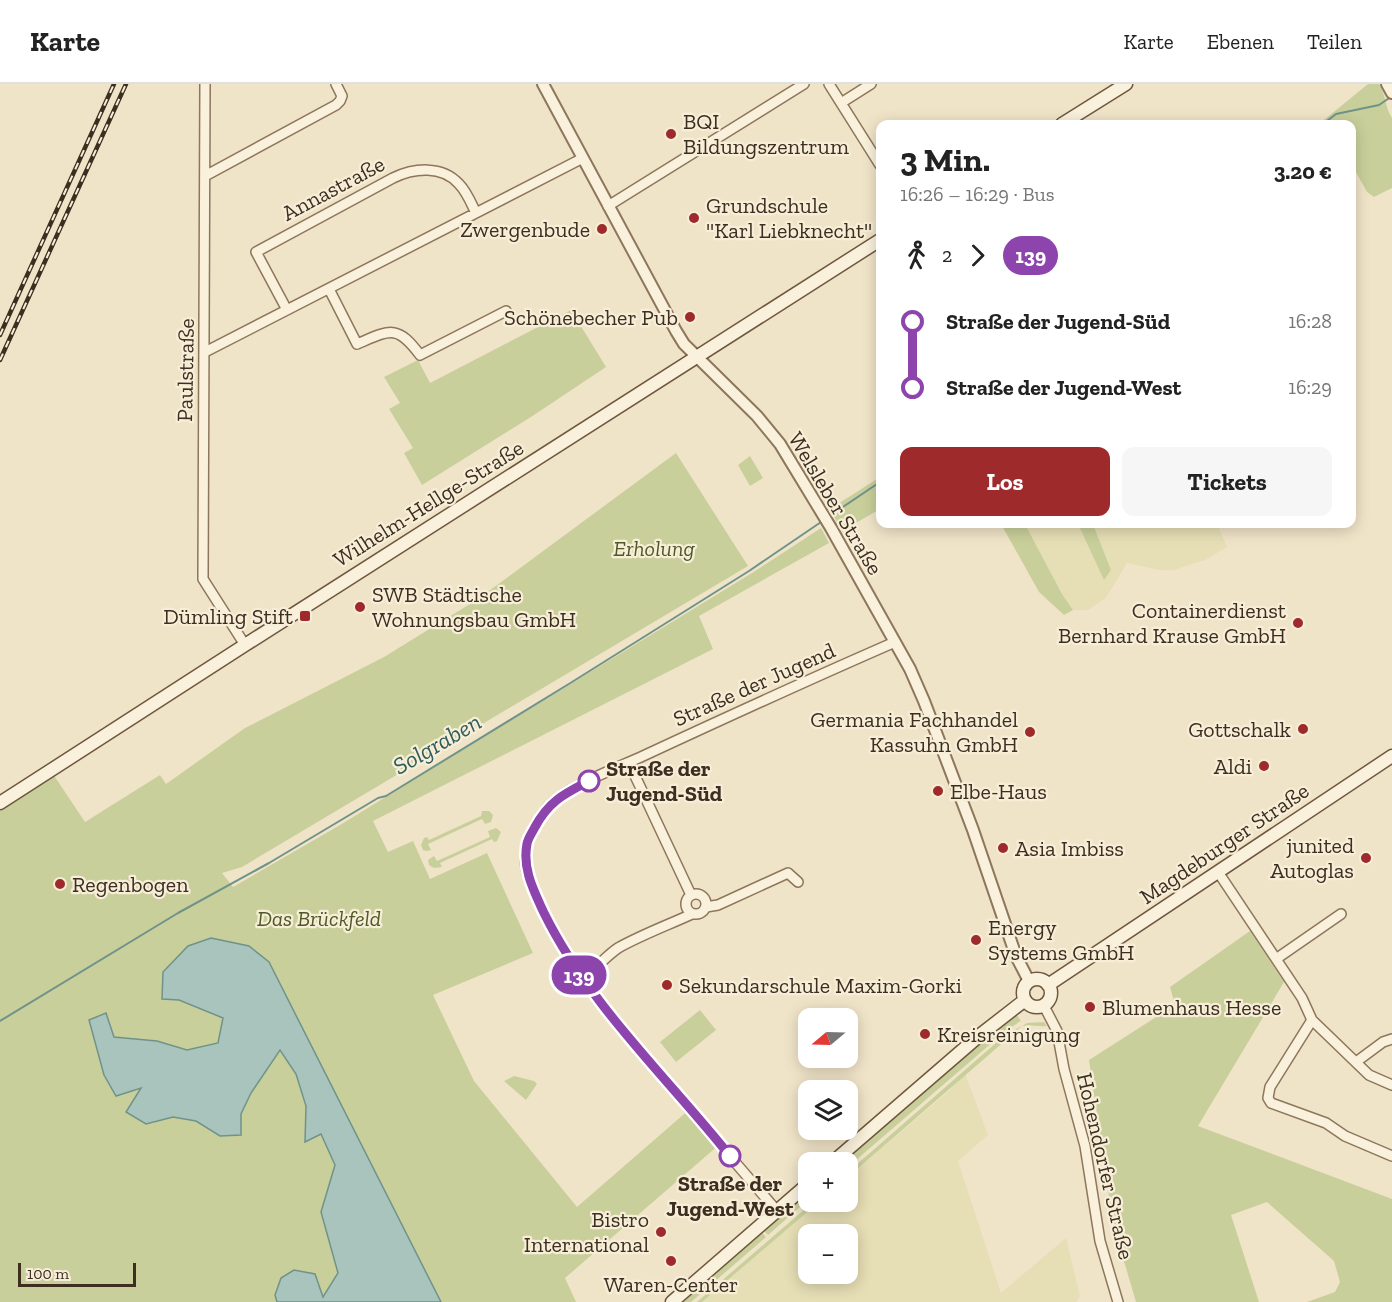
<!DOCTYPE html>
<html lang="de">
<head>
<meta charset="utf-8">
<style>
  :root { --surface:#fff; --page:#f6f6f6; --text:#222; --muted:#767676; --line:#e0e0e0; --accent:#9e2a2b }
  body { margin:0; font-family:"Zilla Slab",serif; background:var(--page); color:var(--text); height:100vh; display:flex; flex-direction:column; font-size:22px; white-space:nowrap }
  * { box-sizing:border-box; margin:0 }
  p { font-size:20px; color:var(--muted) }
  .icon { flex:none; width:33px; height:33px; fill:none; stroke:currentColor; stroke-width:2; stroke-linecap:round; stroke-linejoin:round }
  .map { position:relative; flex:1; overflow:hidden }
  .details { position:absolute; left:876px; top:36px; width:480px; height:408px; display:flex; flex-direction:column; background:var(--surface); border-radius:12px; box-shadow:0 3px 15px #0003 }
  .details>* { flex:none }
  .badge { padding:0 12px; border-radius:20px; font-size:21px; line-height:39px }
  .needle { width:39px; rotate:251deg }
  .buttons { position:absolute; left:798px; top:924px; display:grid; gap:12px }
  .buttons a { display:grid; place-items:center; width:60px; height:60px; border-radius:12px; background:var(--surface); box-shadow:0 3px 15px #0003; font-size:30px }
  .scale { position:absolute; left:18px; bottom:15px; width:118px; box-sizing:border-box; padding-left:6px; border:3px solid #3d2e20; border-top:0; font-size:16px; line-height:21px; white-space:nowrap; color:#3d2e20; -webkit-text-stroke:4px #f7eed8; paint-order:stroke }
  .map>.badge { position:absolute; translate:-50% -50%; box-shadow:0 0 0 3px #fff }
  .legs { display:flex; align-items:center; gap:9px; height:66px; padding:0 24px; font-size:20px }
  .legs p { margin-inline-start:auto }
  .overview { display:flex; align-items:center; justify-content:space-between; height:102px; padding:0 24px }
  h1 { font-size:33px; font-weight:700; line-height:45px }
  .primary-button { display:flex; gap:12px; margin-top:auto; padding:12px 24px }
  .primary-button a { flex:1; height:69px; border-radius:12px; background:var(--accent); color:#fff; font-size:24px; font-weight:700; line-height:69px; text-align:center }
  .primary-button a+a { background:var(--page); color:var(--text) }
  ul { padding:0 24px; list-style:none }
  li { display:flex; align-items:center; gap:21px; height:66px; font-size:22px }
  li i { display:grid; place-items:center; width:9px; height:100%; margin:0 8px; background:currentColor }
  li i::after { content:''; width:15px; height:15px; margin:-8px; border:4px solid; border-radius:50%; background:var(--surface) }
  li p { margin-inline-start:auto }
  li:first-child i { background:linear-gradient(#0000 50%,currentColor 0) }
  li:last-child i { background:linear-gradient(currentColor 50%,#0000 0) }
  header { display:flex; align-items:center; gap:36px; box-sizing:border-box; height:84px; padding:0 30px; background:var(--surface); border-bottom:2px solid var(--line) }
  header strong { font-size:28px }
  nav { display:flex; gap:33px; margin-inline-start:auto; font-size:21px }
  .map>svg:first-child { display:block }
</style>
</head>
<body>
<header>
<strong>Karte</strong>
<nav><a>Karte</a><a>Ebenen</a><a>Teilen</a></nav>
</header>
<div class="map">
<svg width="1392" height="1218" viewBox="0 0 1392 1218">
  <rect width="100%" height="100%" fill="#f0e4c8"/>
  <!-- farmland -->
  <path fill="#e6deb5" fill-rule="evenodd" d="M1025,440h53l26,55 7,-9 -18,-46h124l10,23 -22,13 -31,10h-15l-32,-7 -21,35 -18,12h-15l-11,-16z
    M965,990l23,61 -30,26 43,132 65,-55 14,58 -4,6h-374l117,-100h29v-25l101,-86zM808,1150h40v40h-40z"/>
  <!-- green -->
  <path fill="#c9cf9b" d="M1368,0h11c7,11 6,24 13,34v70l-18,9 -7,-5 -15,-27v-41h-33z
    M571,226l35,57 -75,50 -109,68 -18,-32 9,-5 -24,-39 11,-6 -16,-26 34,-17 12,23z
    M676,369l72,113 -506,301 -20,6 11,14 107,-62 412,-252 69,-45 8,15 -130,73 14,33 -340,172 15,31 25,-11 17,38 57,-26 46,100 -100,42 41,86 103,126 114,-99 29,36 -155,134 11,24h-135l-172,-340 -106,37 16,1 44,18 -5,25 -31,7 -30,-9 -43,-4 -9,-24 -16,8 53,66 4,37 27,-7 23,4 24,15 21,-1v-21l10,-21 29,-43 16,24 10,32 -1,35 16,-7 14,31 -14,47 17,61 -15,24 -48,-2 2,7h-277v-493l53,-35 32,48 75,-47 6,9 79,-56 139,-71 94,-58z
    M750,372l13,22 -13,8 -12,-21z
    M880,393v32l-38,22 -12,-22z
    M1001,440h24l37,70 11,16 -9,5 -25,-23z
    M1078,440h15l18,46 -7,10z
    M482,727h7l4,4 -2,7 -6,2 -3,-5 -54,25 3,6 -4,1 -4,-1 -2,-5 3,-7 3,-1 2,3 52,-24z
    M496,744l5,4 -4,9 -3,1 -2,-3 -52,24 2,4 -8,1 -5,-3 -1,-5 6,-4 3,5 53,-24 -2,-6z
    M1250,847l34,51 -86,144 194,73v103h-85l28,-10 5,-10 -6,-21 -67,-59 -36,13 28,87h-123l-23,-78 -24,-164 86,-55 -5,-18z
    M700,926l16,20 -40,32 -16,-20z
    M1016,930l5,7 -2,1 -17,12 -154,133v-5h-9l146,-125z
    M1044,938l3,4c-9,1 -16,-2 -25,0l-174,151v-5l156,-136 23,-13z
    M514,992l20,5 3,3 -11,16 -22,-19z
    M808,1106v10l-40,35 -5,-5z
    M813,1118h6l-117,100h-5z
    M761,1147l5,6 -75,65h-12z"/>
  <!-- water -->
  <path fill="#a9c4bc" stroke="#6f938a" stroke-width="1.5" d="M211,854l38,8 20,16 172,340h-164l-2,-7 6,-17 13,-8 21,4 8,23 15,-24 -17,-61 14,-47 -14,-31 -16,8 1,-36 -10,-32 -16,-24 -29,43 -10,21v21l-21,1 -24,-15 -23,-4 -27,7 -20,-12 15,-24 -25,8 -12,-21 -15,-55 17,-7 8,24 43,4 30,9 31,-7 5,-25 -44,-18 -17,-1 1,-27 25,-26z"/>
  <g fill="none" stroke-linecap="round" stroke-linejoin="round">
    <!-- stream -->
    <path stroke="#6f938a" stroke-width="2" d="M1323,40l13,-10 43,-9 13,-9
      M828,433l52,-35
      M0,937l178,-108 91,-50 109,-65 8,-2 186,-114 177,-111 75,-51"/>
    <defs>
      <path id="minor" d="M205,0l-2,495 42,66
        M829,0l51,81
        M841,19l30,-19
        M205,92l131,-71 4,-4 2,-5 -6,-12
        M608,122l196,-122
        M329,205l28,55c33,-14 40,-20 63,11l86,-44
        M287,226l-31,-58 137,-74c21,-10 49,-13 66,6 8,8 12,19 17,29
        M205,268l378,-194
        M629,679l62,132
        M1218,788l84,126 10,22 57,55 23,10
        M686 820a10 10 0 1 1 20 0a10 10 0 1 1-20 0Z
        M706,823l12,-2 70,-32 10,9
        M1276,875l65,-45
        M581,894c14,-8 24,-21 37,-30 23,-13 50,-23 74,-34
        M1044,922l13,25 7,38 21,77 15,95 18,61
        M1312,936l-42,67 -2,11 3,5 55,20 19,13 47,20
        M1356,978l27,-20 9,-3
        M777,1127c-37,-43 -75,-87 -112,-131 -45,-52 -89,-102 -119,-164 -9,-18 -19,-36 -21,-55 -1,-19 11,-40 23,-54 17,-20 69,-39 95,-51 84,-39 167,-77 252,-114"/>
      <path id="tertiary" d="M543,0l133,247 8,13 73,72 23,28 51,84 79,141 14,32 49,129 43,126 13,25
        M1387,0l5,9"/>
      <path id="secondary" d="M1062,40l64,-40
        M0,719l245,-158 635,-405
        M1023 909a14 14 0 1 1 28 0a14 14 0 1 1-28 0Z
        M1048,901l344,-229
        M833,1078l147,-127 45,-35
        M672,1218l136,-118"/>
    </defs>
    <!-- minor casing -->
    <use href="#minor" stroke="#8d765c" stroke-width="12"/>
    <!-- tertiary casing -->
    <use href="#tertiary" stroke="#8d765c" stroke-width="14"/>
    <!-- secondary casing -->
    <use href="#secondary" stroke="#6f573f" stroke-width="15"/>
    <!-- minor -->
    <use href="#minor" stroke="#faf1dc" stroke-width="9"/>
    <!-- tertiary -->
    <use href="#tertiary" stroke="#faf1dc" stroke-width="10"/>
    <!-- secondary -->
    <use href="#secondary" stroke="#faf1dc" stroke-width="12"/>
    <defs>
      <path id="rail" d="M0,251l114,-251
        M0,276l126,-276"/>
    </defs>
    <!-- rail casing -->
    <use href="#rail" stroke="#3d2e20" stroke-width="4.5"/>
    <!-- rail -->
    <use href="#rail" stroke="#f7eed8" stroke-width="2" stroke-dasharray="7" stroke-linecap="butt"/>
  </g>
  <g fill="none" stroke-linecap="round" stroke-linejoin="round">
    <defs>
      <path id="line-1" d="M589,697c-25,13 -40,20 -54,46 -3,6 -7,11 -8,17 -5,25 7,47 17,69 46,93 122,163 186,243"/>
    </defs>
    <!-- line-1 casing -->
    <use href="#line-1" stroke="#fff" stroke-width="14"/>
    <!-- line-1 -->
    <use href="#line-1" stroke="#8e44ad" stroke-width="9"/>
  </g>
  <!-- markers -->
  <g fill="#9e2a2b" stroke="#f7eed8" stroke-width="2">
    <circle cx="671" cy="50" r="6"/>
    <circle cx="694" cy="134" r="6"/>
    <circle cx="602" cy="145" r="6"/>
    <circle cx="690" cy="233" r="6"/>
    <circle cx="360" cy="523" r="6"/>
    <rect x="299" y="526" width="12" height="12" rx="3"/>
    <circle cx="1298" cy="539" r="6"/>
    <circle cx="1303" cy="645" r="6"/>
    <circle cx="1030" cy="648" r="6"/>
    <circle cx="1264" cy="682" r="6"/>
    <circle cx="938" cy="707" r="6"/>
    <circle cx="1003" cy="764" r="6"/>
    <circle cx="1366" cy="774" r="6"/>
    <circle cx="60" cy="800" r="6"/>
    <circle cx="976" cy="856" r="6"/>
    <circle cx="667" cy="901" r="6"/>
    <circle cx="1090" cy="923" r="6"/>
    <circle cx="925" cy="950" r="6"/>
    <circle cx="661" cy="1148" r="6"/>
    <circle cx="671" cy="1177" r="6"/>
  </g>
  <g fill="#fff" stroke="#8e44ad" stroke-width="3">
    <circle cx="589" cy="697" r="10"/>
    <circle cx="730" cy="1072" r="10"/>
  </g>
  <g text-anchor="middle" stroke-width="4.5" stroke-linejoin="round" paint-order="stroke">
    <!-- poi labels -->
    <g font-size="22" fill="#3d2e20" stroke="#f7eed8" text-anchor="start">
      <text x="683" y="45">BQI<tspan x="683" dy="25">Bildungszentrum</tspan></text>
      <text x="706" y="129">Grundschule<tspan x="706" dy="25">"Karl Liebknecht"</tspan></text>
      <text x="590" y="153" text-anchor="end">Zwergenbude</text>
      <text x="678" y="241" text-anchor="end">Schönebecher Pub</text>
      <text x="372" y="518">SWB Städtische<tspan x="372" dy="25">Wohnungsbau GmbH</tspan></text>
      <text x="1286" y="534" text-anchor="end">Containerdienst<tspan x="1286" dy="25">Bernhard Krause GmbH</tspan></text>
      <text x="293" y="540" text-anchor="end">Dümling Stift</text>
      <text x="1018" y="643" text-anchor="end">Germania Fachhandel<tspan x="1018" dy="25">Kassuhn GmbH</tspan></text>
      <text x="1291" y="653" text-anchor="end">Gottschalk</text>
      <text x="1252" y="690" text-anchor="end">Aldi</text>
      <text x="950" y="715">Elbe-Haus</text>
      <text x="1354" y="769" text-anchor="end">junited<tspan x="1354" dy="25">Autoglas</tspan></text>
      <text x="1015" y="772">Asia Imbiss</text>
      <text x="72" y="808">Regenbogen</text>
      <text x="988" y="851">Energy<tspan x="988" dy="25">Systems GmbH</tspan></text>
      <text x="679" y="909">Sekundarschule Maxim-Gorki</text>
      <text x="1102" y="931">Blumenhaus Hesse</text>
      <text x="937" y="958">Kreisreinigung</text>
      <text x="649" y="1143" text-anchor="end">Bistro<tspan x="649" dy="25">International</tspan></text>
      <text x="671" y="1208" text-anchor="middle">Waren-Center</text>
    </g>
    <!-- street labels -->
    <g font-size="22" fill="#3d2e20" stroke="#f7eed8">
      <text transform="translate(333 104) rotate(-28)" y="8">Annastraße</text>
      <text transform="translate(185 286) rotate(-89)" y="8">Paulstraße</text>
      <text transform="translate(428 419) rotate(-32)" y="8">Wilhelm-Hellge-Straße</text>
      <text transform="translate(836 419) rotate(59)" y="8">Welsleber Straße</text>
      <text transform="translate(754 600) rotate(-24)" y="8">Straße der Jugend</text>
      <text transform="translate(1224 759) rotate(-34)" y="8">Magdeburger Straße</text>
      <text transform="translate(1106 1082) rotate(77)" y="8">Hohendorfer Straße</text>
    </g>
    <!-- park labels -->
    <g font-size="22" font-style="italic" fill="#4d5a26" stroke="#f7eed8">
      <text x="654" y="472">Erholung</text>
      <text x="319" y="842">Das Brückfeld</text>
    </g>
    <!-- stop labels -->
    <g font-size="22" font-weight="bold" fill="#3d2e20" stroke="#f7eed8" text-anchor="start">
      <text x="606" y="692">Straße der<tspan x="606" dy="25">Jugend-Süd</tspan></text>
      <text x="730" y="1107" text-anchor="middle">Straße der<tspan x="730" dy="25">Jugend-West</tspan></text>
    </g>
    <!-- water labels -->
    <g font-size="24" font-style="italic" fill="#2f5d5a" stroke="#f7eed8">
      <text transform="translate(437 660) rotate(-30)" y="8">Solgraben</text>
    </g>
  </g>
</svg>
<div class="buttons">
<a><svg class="needle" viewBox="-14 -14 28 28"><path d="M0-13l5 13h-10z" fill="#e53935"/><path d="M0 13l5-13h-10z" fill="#767676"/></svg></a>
<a><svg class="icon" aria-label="layers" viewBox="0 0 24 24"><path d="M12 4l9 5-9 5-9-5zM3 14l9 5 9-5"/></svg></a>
<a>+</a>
<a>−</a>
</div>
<div class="scale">100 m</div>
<b class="badge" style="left:579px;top:891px;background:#8e44ad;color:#fff">139</b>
<section class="details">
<div class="overview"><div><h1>3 Min.</h1><p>16:26 – 16:29 · Bus</p></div><b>3.20 €</b></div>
<div class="legs"><svg class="icon" aria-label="walk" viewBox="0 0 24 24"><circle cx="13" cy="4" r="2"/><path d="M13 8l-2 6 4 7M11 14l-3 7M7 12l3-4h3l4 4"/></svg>2<svg class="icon" aria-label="forward" viewBox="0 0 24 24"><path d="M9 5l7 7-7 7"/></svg><b class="badge" style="background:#8e44ad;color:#fff">139</b></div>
<ul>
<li><i style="color:#8e44ad"></i><b>Straße der Jugend-Süd</b><p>16:28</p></li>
<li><i style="color:#8e44ad"></i><b>Straße der Jugend-West</b><p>16:29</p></li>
</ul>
<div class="primary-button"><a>Los</a><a>Tickets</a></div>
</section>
</div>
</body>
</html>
